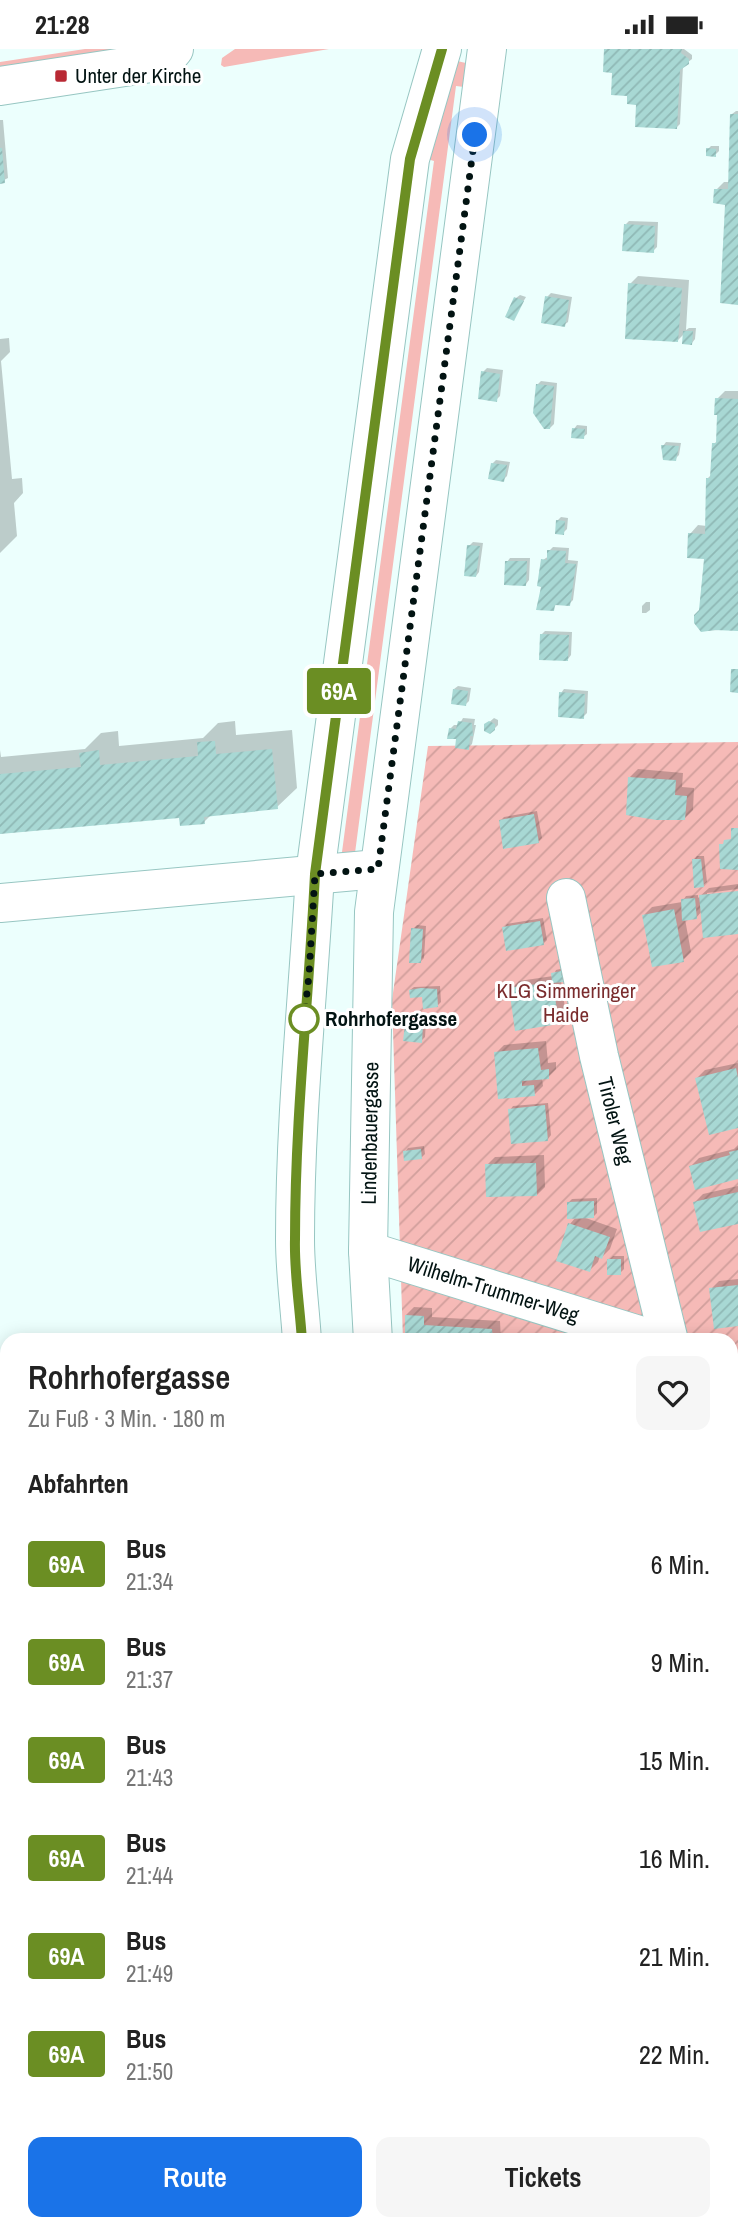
<!DOCTYPE html>
<html lang="de">
<head>
<meta charset="utf-8">
<style>
  :root { --surface:#fff; --page:#f6f6f6; --text:#222; --muted:#767676; --accent:#1a73e8 }
  body { margin:0; font-family:"Archivo Narrow",sans-serif; background:var(--page); color:var(--text); height:100vh; display:flex; flex-direction:column; font-size:26px; white-space:nowrap }
  * { box-sizing:border-box; margin:0 }
  p { font-size:23px; color:var(--muted) }
  .icon { flex:none; width:38px; height:38px; fill:none; stroke:currentColor; stroke-width:2; stroke-linecap:round; stroke-linejoin:round }
  .map { position:relative; flex:1; overflow:hidden }
  .side { position:absolute; left:0px; top:1284px; width:738px; height:898px; display:flex; flex-direction:column; background:var(--surface); border-radius:21px 21px 0 0; box-shadow:0 4px 18px #0003 }
  .side>* { flex:none }
  .badge { padding:0 14px; border-radius:5px; font-size:24px; line-height:46px }
  .you { position:absolute; width:35px; height:35px; margin:-18px; border:5px solid #fff; border-radius:50%; background:#1a73e8; box-shadow:0 0 0 10px #1a73e833 }
  .map>.badge { position:absolute; translate:-50% -50%; box-shadow:0 0 0 4px #fff }
  h2 { padding:0 28px; font-size:26px; line-height:63px }
  .round { display:grid; place-items:center; flex:none; width:74px; height:74px; border-radius:14px; background:var(--page) }
  .summary { display:flex; align-items:center; justify-content:space-between; height:119px; padding:0 28px }
  h1 { font-size:33px; font-weight:600; line-height:52px }
  .primary-button { display:flex; gap:14px; margin-top:auto; padding:14px 28px }
  .primary-button a { flex:1; height:80px; border-radius:14px; background:var(--accent); color:#fff; font-size:28px; font-weight:600; line-height:80px; text-align:center }
  .primary-button a+a { background:var(--page); color:var(--text) }
  ul { padding:0; list-style:none }
  li { display:flex; align-items:center; gap:21px; height:98px; padding:0 28px }
  li div { flex:1 }
  li b { display:block; font-size:26px }
  li em { font-style:normal }
  li .badge { min-width:77px; font-weight:700; text-align:center }
  .status { display:flex; justify-content:space-between; align-items:center; height:49px; padding:0 35px; background:var(--surface); direction:ltr }
  .status svg { height:19px; fill:currentColor }
  .map>svg:first-child { display:block }
</style>
</head>
<body>
<div class="status"><b>21:28</b><svg viewBox="0 0 49 12"><path d="M0 12V9h3v3zM5 12V6h3v6zM10 12V3h3v9zM15 12V0h3v12zM26 1h20v11H26zM47 4h2v5h-2z"/></svg></div>
<div class="map">
<svg width="738" height="2181" viewBox="0 0 738 2181">
  <defs>
    <pattern id="garden-furrows" width="10" height="10" patternUnits="userSpaceOnUse" patternTransform="scale(1.75)"><rect width="10" height="10" fill="#f6bab7"/><path d="M-1 1l2-2M0 10L10 0M9 11l2-2" fill="none" stroke="#d19f9c"/></pattern>
    <pattern id="building-hatch" width="6" height="6" patternUnits="userSpaceOnUse" patternTransform="scale(1.75)"><rect width="6" height="6" fill="#a8d8d4"/><path d="M-1 1l2-2M0 6l6-6M5 7l2-2" fill="none" stroke="#8fb8b5"/></pattern>
  </defs>
  <rect width="100%" height="100%" fill="#ecfffd"/>
  <!-- green -->
  <path fill="#f6bab7" d="M85,0h66l-151,24v-11z
    M235,0h94l-105,18 -3,-2 1,-7z
    M453,11l17,4 -6,23 -8,-1 -101,767 -11,3 -2,-4 92,-691 -7,-2z"/>
  <!-- garden -->
  <path fill="url(#garden-furrows)" d="M738,693v1488h-245l-1,-6h240v-883h-329l-11,-341 36,-254z"/>
  <!-- shadow -->
  <path fill="#0003" d="M606,0h78l8,6v4l-9,7 -3,58 -4,4 -38,-25 -9,-9 -15,-23z
    M736,62h2v192l-11,-100 -11,-13 8,-8h6l2,-68z
    M0,71h3l5,58 -8,4z
    M711,97h8v5l-4,4 -7,-6z
    M629,172l29,1 -1,25 -4,4 -27,-27z
    M638,227l51,4 -3,50 3,-2h7l-1,11 -3,4 -7,-10 -7,7 -48,-56z
    M551,244l21,4 -4,25 -4,3 -17,-28z
    M520,246l6,2 -13,22 3,-21z
    M9,289l1,14 -9,9 11,118 10,-1 1,15 -9,10 3,33 -17,17v-214z
    M487,319l16,2 -3,26 -4,4 -13,-28z
    M541,332l16,2 -3,41 -4,4 -13,-43z
    M725,342h13v238l-37,2v-20l5,-54 -16,-23 8,-9 9,1 1,-48 4,-4 2,-30 4,-4 -1,-41z
    M577,376l10,1v8l-4,3 -9,-8z
    M666,393l15,1 -2,12 -4,4 -12,-13z
    M496,411l14,2 -3,14 -4,4 -11,-16z
    M561,468l7,1 -1,11 -4,4 -6,-12z
    M473,493l10,1 -4,29 -3,4 -7,-30z
    M553,498l16,1 -1,12 10,1 -5,39 -4,4 -12,-1 -4,6 -10,-24v-25l6,-4v-5z
    M510,509h20l-1,22 -3,4 -19,-22z
    M646,553h4v8l-4,3h-4v-7z
    M545,582l27,1 -1,23 -3,4 -27,-24z
    M458,637l13,2 -2,13 -4,4 -11,-16z
    M564,640l24,2 -1,22 -4,4 -22,-24z
    M463,669l12,1 -1,6h2l-4,19 -4,4 -18,-19 4,-4h5z
    M494,669l4,2v5l-4,4 -8,-4z
    M235,672l1,14 56,-5 5,58 -20,19 -65,7 -8,8 -24,-6 -180,16v-82l1,7 84,-8 16,-16 17,-2 1,15 84,-8 15,-15z
    M638,720l45,4 -1,14 12,1 -1,22 -8,8 -55,-41z
    M537,762l5,27 -4,4 -37,-22 3,-3z
    M697,807h7l3,26 -4,3 -9,-25z
    M738,835v5l-31,4v3l31,-4v41l-36,-22 -6,7 -11,1 6,33 -8,8 -39,-45 8,-8 30,-5 4,-6 12,-1v3l11,-10z
    M543,869l4,22 -4,4 -39,-16 3,-4z
    M417,876l9,1 -2,32 -3,3 -8,-32z
    M564,919l2,9 -5,4 5,34 -8,8 -47,-34 8,-8 34,-5 3,-6z
    M440,937l1,16 -3,3 -15,-10 -13,-5 4,-3z
    M410,972l16,1 -1,15 -4,4 -15,-16z
    M546,992l2,22 8,-1v7l-8,8 -6,1 1,8 -8,8 -35,4 -4,-45 8,-8z
    M738,1014v63l-41,-48 8,-8z
    M548,1054l3,32 -3,4 -38,-29 3,-4z
    M738,1096v32l-47,-11 8,-8 35,-9z
    M424,1097l1,8 -4,4 -16,-6 3,-4z
    M544,1106l1,32 -8,8 -50,-30 8,-8z
    M738,1137v36l-43,-20 8,-8z
    M597,1149v15l-4,4h-10l34,12 -7,20 -8,8 -2,-1 -2,6 -8,8 -20,-46 6,-7 -8,-14 4,-4z
    M613,1207h11v13l-4,4 -11,-13z
    M738,1230v45l-27,-35 8,-8z
    M414,1258l18,1v9l68,4 1,20h-94l-1,-26z
    M0,1507v3l7,-1v73l-7,1z
    M734,1645l4,18v18l-4,4h4v73l-6,1v-113z
    M7,1734v367h-7v-366z
    M732,1832l3,20 -3,4z"/>
  <!-- building -->
  <path fill="url(#building-hatch)" d="M604,0h78l-1,4 8,6v5l-9,6 -3,59 -42,-2 1,-22 -9,-1v-8l-16,-1 1,-22 -9,-1z
    M730,65h8v191l-18,-2 5,-98 -12,-2 1,-14h14z
    M0,99h2l3,35 -5,1z
    M706,99l10,1v8l-10,-1z
    M624,175l31,2 -1,27 -32,-2z
    M628,234l54,5 -4,54 -53,-3z
    M545,247l24,4 -4,27 -24,-4z
    M514,248l10,4 -10,20 -9,-4z
    M683,282h10l-1,14 -10,-1z
    M481,322l19,3 -3,28 -19,-3z
    M536,335l18,2 -4,43h-6l-11,-16z
    M715,349l23,1v232l-23,-1 -14,2 -7,-9v-8l5,-5 5,-51 -17,-1 1,-25 17,1 1,-56h4l2,-35h4l1,-28h-3z
    M572,379l13,1 -1,10 -13,-1z
    M661,396l18,1 -3,15 -13,-1z
    M491,414l16,2 -3,17 -16,-3z
    M556,471l9,1 -1,14 -9,-1z
    M467,496l13,1 -4,31 -12,-1z
    M547,501l19,1 -1,12 11,1 -6,42 -15,-1 -1,6 -18,-1 5,-23 -4,-1 4,-27 6,1z
    M505,512h22l-1,25 -22,-1z
    M540,585l29,1 -1,26 -29,-1z
    M731,620h7v24l-8,-1z
    M453,640l15,2 -2,15 -15,-2z
    M559,643l26,2 -1,25 -26,-2z
    M458,672l14,2 1,13h-3l-1,14 -14,-2 1,-9h-9l2,-11 7,1z
    M489,672l6,3v6l-5,4 -6,-3v-7z
    M215,692l1,13 56,-5 6,60 -74,8 1,7 -25,2 -1,-8 -179,16v-60l81,-7 -2,-14 20,-3 1,15 98,-9 -1,-14z
    M628,728l48,3 -1,15 12,1 -2,24h-29l-30,-5z
    M534,765l5,29 -36,6 -4,-29z
    M731,779h7v42l-18,-1 -1,-25h4l1,-4 7,-1z
    M692,810h9l3,28 -10,1z
    M738,842v43l-35,4 -4,-43z
    M695,849l2,21 -15,2 -1,-22z
    M674,860l10,53 -32,5 -10,-52z
    M540,872l4,24 -38,6 -4,-24z
    M411,879l12,1 -2,34h-12z
    M561,922l2,11 -10,1 6,41 -44,7 -6,-43 43,-6 -1,-9z
    M421,939l16,1 1,18 -15,2 -1,-12 -12,1 -1,-8z
    M405,975l18,1 -1,18 -19,-2z
    M538,999l3,22 8,-1v10l-27,2v5l12,-1 1,11 -37,3 -4,-47z
    M736,1019l2,10v50l-29,7 -14,-57z
    M545,1056l3,36 -37,3 -3,-35z
    M421,1100l1,10 -18,2 -1,-10z
    M738,1101v29l-43,11 -6,-24 41,-11 -1,-3z
    M536,1114l1,33 -51,1 -1,-33z
    M738,1143v32l-38,8 -7,-30z
    M594,1152v17l-27,1v-17z
    M568,1174l42,14 -8,22 -7,-3 -5,16 -34,-11z
    M607,1210h14v16h-14z
    M738,1236v41l-24,3 -5,-41z
    M405,1266l19,1v9l68,4 1,12h-88z
    M7,1527v57l-7,1v-57z
    M738,1690v39l-6,1v-39z
    M738,1735v24l-6,2v-25z
    M7,1751v351l-7,1v-351z
    M637,2175h51v1l-22,5h-27z"/>
  <g fill="none" stroke-linecap="round" stroke-linejoin="round">
    <defs>
      <g id="minor">
        <path d="M0,37l164,-25 10,-12"/>
        <path id="s1" d="M566,849l33,158 70,285"/>
        <path d="M0,854l378,-34"/>
        <path id="s2" d="M368,1202l290,90"/>
        <path d="M302,1292c-2,-34 -7,-68 -7,-102 0,-122 13,-243 20,-365l95,-715 32,-110"/>
        <path id="s3" d="M373,1292l-5,-90 6,-339 113,-863"/>
        <path d="M732,1326l6,3"/>
        <path d="M732,1544l6,27"/>
        <path d="M0,1661l7,-1"/>
        <path d="M419,2175l1,6"/>
        <path d="M476,2175l1,6"/>
      </g>
    </defs>
    <!-- minor casing -->
    <use href="#minor" stroke="#97c6c2" stroke-width="40"/>
    <!-- minor -->
    <use href="#minor" stroke="#fff" stroke-width="38"/>
  </g>
  <g fill="none" stroke-linecap="round" stroke-linejoin="round">
    <defs>
      <path id="line" d="M302,1292c-2,-34 -8,-68 -7,-102 0,-122 14,-243 20,-365l95,-715 32,-110"/>
    </defs>
    <!-- line casing -->
    <use href="#line" stroke="#fff" stroke-width="16"/>
    <!-- line -->
    <use href="#line" stroke="#6b8e23" stroke-width="10"/>
    <!-- walk -->
    <path stroke="#021312" stroke-width="7" stroke-dasharray="0 12.6" d="M304,970l5,-44 6,-101 63,-5 97,-734"/>
  </g>
  <!-- markers -->
  <rect fill="#b92934" stroke="#fff" stroke-width="2.5" x="54" y="20" width="14" height="14" rx="3.5"/>
  <circle fill="#fff" stroke="#6b8e23" stroke-width="3.5" cx="304" cy="970" r="14"/>
  <g text-anchor="middle" stroke-width="6" stroke-linejoin="round" paint-order="stroke">
    <!-- poi labels -->
    <g font-size="21" fill="#021312" stroke="#fff" text-anchor="start">
      <text x="75" y="34">Unter der Kirche</text>
    </g>
    <!-- park labels -->
    <g font-size="21" fill="#7a2c2d" stroke="#fff">
      <text x="566" y="949">KLG Simmeringer<tspan x="566" dy="24">Haide</tspan></text>
    </g>
    <!-- stop labels -->
    <g font-size="21" font-weight="bold" fill="#021312" stroke="#fff" text-anchor="start">
      <text x="325" y="977">Rohrhofergasse</text>
    </g>
    <!-- street labels -->
    <g font-size="21" fill="#021312" stroke="#fff">
      <text dy="7" stroke="none"><textPath href="#s1" startOffset="228">Tiroler Weg</textPath></text>
      <text dy="7" stroke="none"><textPath href="#s3" startOffset="208">Lindenbauergasse</textPath></text>
      <text dy="7" stroke="none"><textPath href="#s2" startOffset="131">Wilhelm-Trummer-Weg</textPath></text>
    </g>
  </g>
</svg>
<div class="you" style="left:475px;top:86px"></div>
<b class="badge" style="left:339px;top:642px;background:#6b8e23;color:#fff">69A</b>
<section class="side">
<div class="summary"><div><h1>Rohrhofergasse</h1><p>Zu Fuß · 3 Min. · 180 m</p></div><a class="round"><svg class="icon" aria-label="heart" viewBox="0 0 24 24"><path d="M12 20l-8-8c-3-5 5-10 8-4 3-6 11-1 8 4z"/></svg></a></div>
<h2>Abfahrten</h2>
<ul>
<li><span class="badge" style="background:#6b8e23;color:#fff">69A</span><div><b>Bus</b><p>21:34</p></div><em>6 Min.</em></li>
<li><span class="badge" style="background:#6b8e23;color:#fff">69A</span><div><b>Bus</b><p>21:37</p></div><em>9 Min.</em></li>
<li><span class="badge" style="background:#6b8e23;color:#fff">69A</span><div><b>Bus</b><p>21:43</p></div><em>15 Min.</em></li>
<li><span class="badge" style="background:#6b8e23;color:#fff">69A</span><div><b>Bus</b><p>21:44</p></div><em>16 Min.</em></li>
<li><span class="badge" style="background:#6b8e23;color:#fff">69A</span><div><b>Bus</b><p>21:49</p></div><em>21 Min.</em></li>
<li><span class="badge" style="background:#6b8e23;color:#fff">69A</span><div><b>Bus</b><p>21:50</p></div><em>22 Min.</em></li>
</ul>
<div class="primary-button"><a>Route</a><a>Tickets</a></div>
</section>
</div>
</body>
</html>
